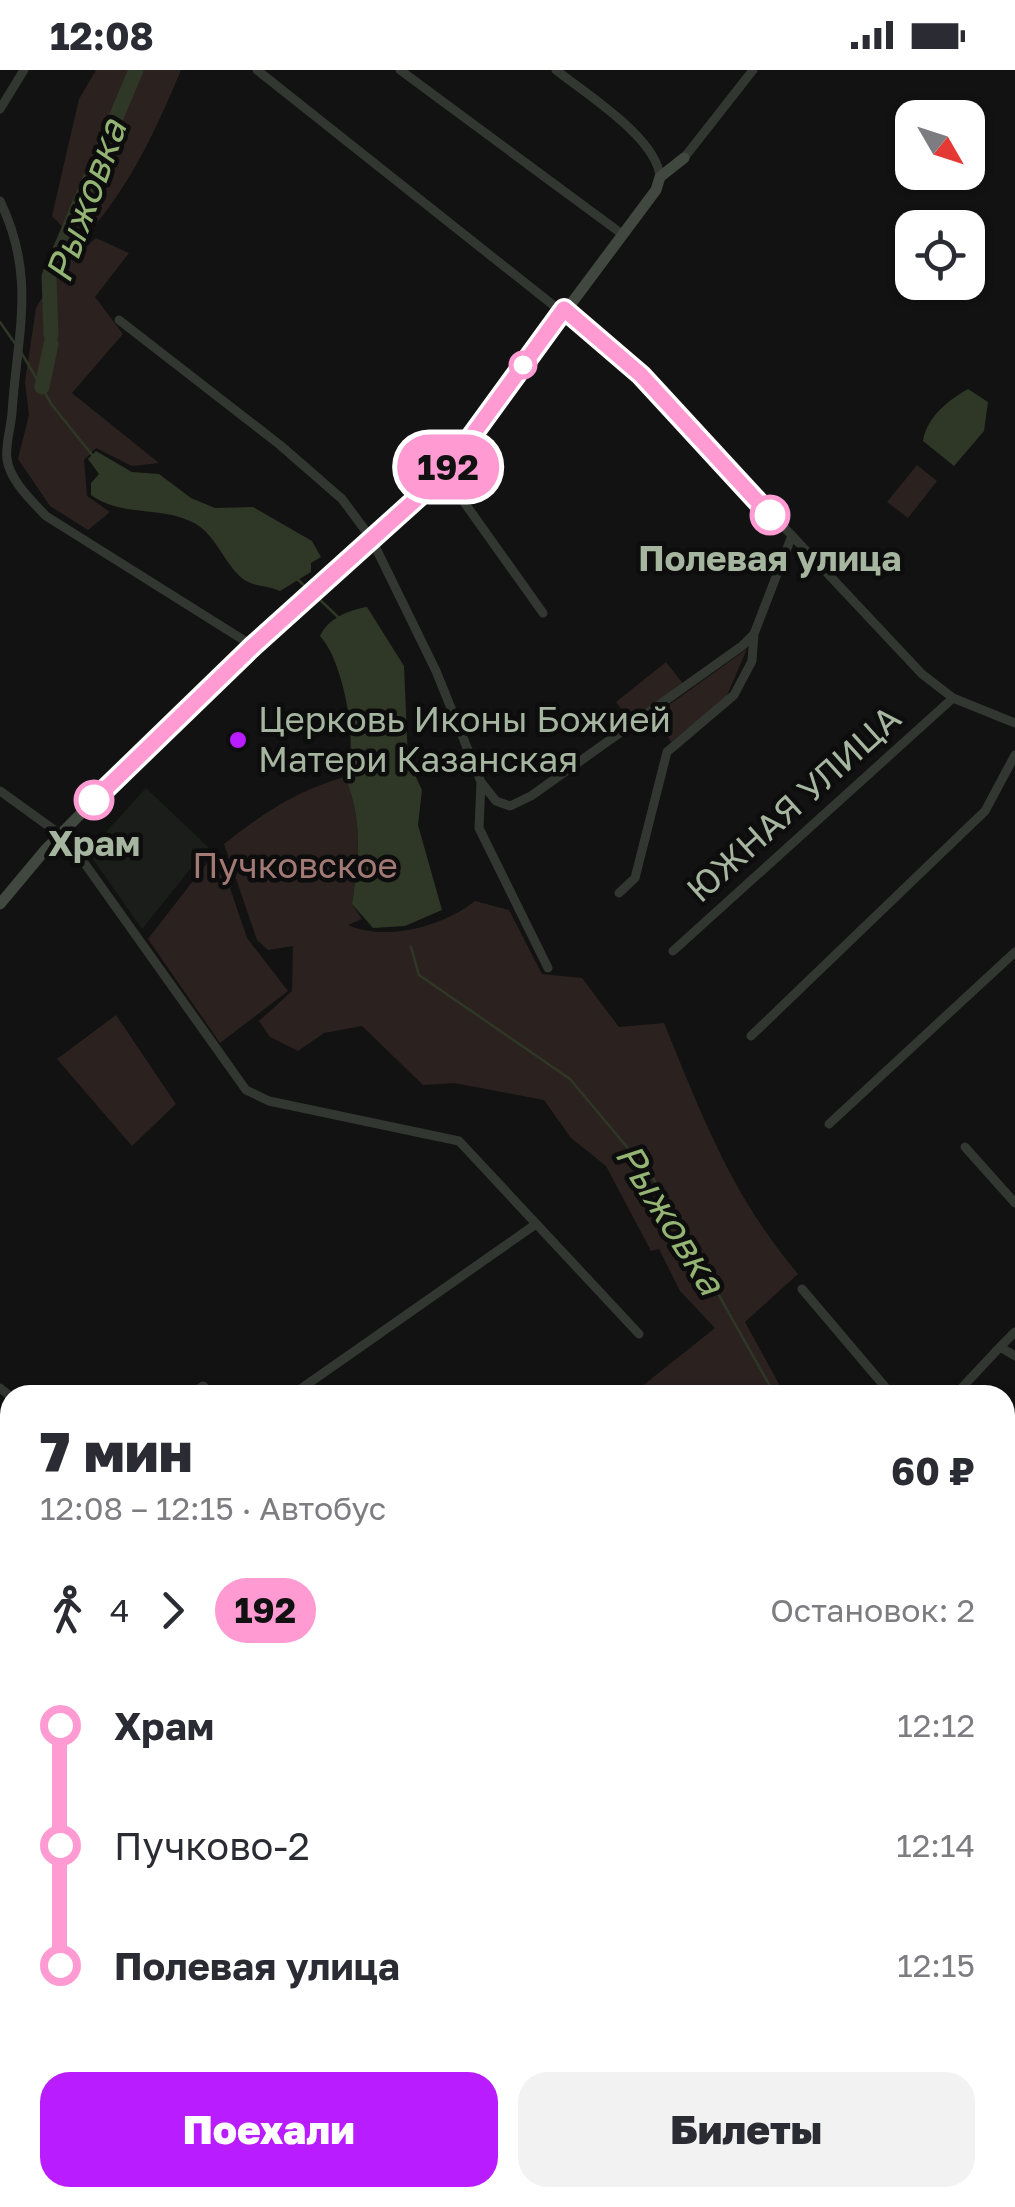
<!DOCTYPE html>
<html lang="ru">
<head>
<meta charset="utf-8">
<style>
  :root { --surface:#fff; --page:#f2f2f3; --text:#2b2b33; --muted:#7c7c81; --accent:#b91cff }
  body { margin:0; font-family:"Golos Text",sans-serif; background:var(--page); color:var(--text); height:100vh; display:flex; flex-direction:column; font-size:38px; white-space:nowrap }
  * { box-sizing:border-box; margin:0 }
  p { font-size:32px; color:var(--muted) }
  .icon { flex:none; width:55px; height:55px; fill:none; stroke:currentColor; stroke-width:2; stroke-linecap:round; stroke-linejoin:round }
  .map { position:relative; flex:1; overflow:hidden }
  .sheet { position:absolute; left:0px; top:1315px; width:1015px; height:822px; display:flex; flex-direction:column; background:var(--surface); border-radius:30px 30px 0 0; box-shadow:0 2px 8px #0004 }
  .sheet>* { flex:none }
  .badge { padding:0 20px; border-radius:32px; font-size:35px; line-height:65px }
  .needle { width:65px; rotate:129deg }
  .fabs { position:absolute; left:895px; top:30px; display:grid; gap:20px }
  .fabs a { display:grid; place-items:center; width:90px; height:90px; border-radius:20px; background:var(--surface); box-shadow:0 2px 8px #0004; font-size:50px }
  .map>.badge { position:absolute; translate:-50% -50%; box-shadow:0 0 0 5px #fff }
  .legs { display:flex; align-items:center; gap:15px; height:110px; padding:0 40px; font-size:32px }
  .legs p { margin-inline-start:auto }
  .overview { display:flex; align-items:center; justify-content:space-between; height:170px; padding:0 40px }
  h1 { font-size:55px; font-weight:800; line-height:75px }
  .primary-button { display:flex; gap:20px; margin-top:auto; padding:20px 40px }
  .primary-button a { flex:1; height:115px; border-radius:30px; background:var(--accent); color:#fff; font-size:40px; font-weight:800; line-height:115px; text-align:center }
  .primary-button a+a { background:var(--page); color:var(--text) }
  ul { padding:0 40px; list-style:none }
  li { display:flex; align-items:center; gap:35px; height:120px; font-size:38px }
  li i { display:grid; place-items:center; width:15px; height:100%; margin:0 12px; background:currentColor }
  li i::after { content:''; width:25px; height:25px; margin:-12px; border:8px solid; border-radius:50%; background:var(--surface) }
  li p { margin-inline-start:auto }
  li:first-child i { background:linear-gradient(#0000 50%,currentColor 0) }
  li:last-child i { background:linear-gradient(currentColor 50%,#0000 0) }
  .status { display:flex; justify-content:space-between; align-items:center; height:70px; padding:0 50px; background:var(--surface); direction:ltr }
  .status svg { height:28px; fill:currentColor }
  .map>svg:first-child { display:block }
</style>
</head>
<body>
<div class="status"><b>12:08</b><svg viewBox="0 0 49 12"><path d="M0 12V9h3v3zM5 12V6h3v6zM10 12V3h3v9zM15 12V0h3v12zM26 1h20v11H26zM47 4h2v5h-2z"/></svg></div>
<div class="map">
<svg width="1015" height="2137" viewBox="0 0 1015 2137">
  <rect width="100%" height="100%" fill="#111211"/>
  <!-- built -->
  <path fill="#1a1d1a" d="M146,718l62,59 -66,82 -54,-77z"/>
  <!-- green -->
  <path fill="#2b2220" d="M96,0h85c-28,67 -53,120 -102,174l-27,-28 27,-117z
    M96,168l33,15 -34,44 28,37 -51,59 87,70 -27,3 -36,-18 -12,12 3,36 23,16 -22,18 -38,-24 -32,-47 11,-44 -4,-33 11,-74 21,-36z
    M917,395l20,16 -29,37 -21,-16z
    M747,579l-22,51 -54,42 -16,-27z
    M666,592l18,23 -53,37 -15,-20z
    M345,707c18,44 14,80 7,127l10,15 -14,6c38,17 96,1 127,-24l34,9 33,64 40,4 37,49 45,-4c38,93 68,173 134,251l-53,48 40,73h-154l84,-67 -35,-37 -21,-42 -8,2 -45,-85 -35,-28 -27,-38 -90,-17 -31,2 -61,-59 -38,7 -26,18 -28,-14 -11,-16 33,-30 1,-45 -25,4 -11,-10 -33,-96c38,-30 73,-54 121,-67z
    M217,780l30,88 41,53 -68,52 -72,-104z
    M116,945l60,89 -44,42 -75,-87z
    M1015,1401v481l-10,8v-477z
    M0,1476l10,7v645h941l3,9h-954z
    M1015,1933v169l-10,-39v-124z"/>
  <!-- water -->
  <path fill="#2f3726" d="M968,319l20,13 -4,29 -30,35 -31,-25c4,-24 24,-40 45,-52z
    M96,381l36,21 27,2 32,24 24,10 38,-1 59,34 9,16 -10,6v9l-31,19c-13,-6 -26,-4 -37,-12 -21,-17 -27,-47 -53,-58 -33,-15 -68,-4 -99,-26v-12l8,-9 -11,-15z
    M367,537l37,59 4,94 14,30 -4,35 24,85 -37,16 -32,2 -21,-24c7,-47 11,-83 -7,-127 15,-31 -2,-117 -25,-141 8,-18 29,-26 47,-29z"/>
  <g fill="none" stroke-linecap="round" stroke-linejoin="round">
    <!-- stream -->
    <path stroke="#2f3726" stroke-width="2.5" d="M0,252l16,23
      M21,282l31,53 41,51
      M296,508l13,12
      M318,528l20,19
      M411,877l8,28 151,104 83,99 122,217
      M0,1980l10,-4
      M961,2137l1,-9"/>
    <!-- river -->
    <path stroke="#2f3726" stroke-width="15" d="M51,265l-2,-59 87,-206
      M42,317l9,-43"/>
    <!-- street -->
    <path stroke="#323831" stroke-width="9" d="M257,0l384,305 281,299 31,24 62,25
      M400,0l222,164
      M556,0c30,24 101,68 104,107
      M0,39l24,-39
      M684,88l69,-88
      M0,131c37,76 17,133 12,212 -1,14 -7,32 -5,46 3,22 25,42 39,57l207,130
      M119,250l161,125 62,54 29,39 65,133 45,111 -2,46 69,140
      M444,404l99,139
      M481,712l15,19 14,5 21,-10 211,-150 12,-12 37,-96
      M0,721l68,49 178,250 23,11 190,40 180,193
      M619,823l16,-15 32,-126 67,-57 18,-34 2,-27
      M673,881l280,-253
      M751,966l234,-225 30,-56
      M829,1054l186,-172
      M965,1077l50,56
      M802,1219l90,106
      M1015,1262l-15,15 15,9
      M0,1318l10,8
      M189,1325l14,-9 11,9
      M292,1325l244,-171
      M955,1325l45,-48"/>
    <!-- secondary -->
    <path stroke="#41483f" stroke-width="11" d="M0,834l46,-55 85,-86 313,-289 212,-284 4,-13 24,-19"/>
  </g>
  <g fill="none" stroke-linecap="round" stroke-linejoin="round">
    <defs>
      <path id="line-1" d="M94,730l159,-154 191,-172 120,-165 77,66 129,140"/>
    </defs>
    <!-- line-1 casing -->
    <use href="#line-1" stroke="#fff" stroke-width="22"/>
    <!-- line-1 -->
    <use href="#line-1" stroke="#ff9ad2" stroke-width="15"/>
  </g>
  <!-- markers -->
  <g fill="#fff" stroke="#ff9ad2" stroke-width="5">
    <circle cx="523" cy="295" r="12"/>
    <circle cx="770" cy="445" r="18"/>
    <circle cx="94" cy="730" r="18"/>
  </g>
  <circle fill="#b91cff" stroke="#0c0d0c" stroke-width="4" cx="238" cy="670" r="10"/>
  <g text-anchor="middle" stroke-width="9" stroke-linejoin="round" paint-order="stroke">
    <!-- stop labels -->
    <g font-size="35" font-weight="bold" fill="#a6b5a0" stroke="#0c0d0c">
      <text x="770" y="501">Полевая улица</text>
      <text x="94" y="786">Храм</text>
    </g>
    <!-- poi labels -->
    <g font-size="35" fill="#a6b5a0" stroke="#0c0d0c" text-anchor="start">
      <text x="258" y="662">Церковь Иконы Божией<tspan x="258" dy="40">Матери Казанская</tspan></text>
    </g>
    <!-- street labels -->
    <g font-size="35" fill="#a6b5a0" stroke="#0c0d0c">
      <text transform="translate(794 734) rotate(-42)" y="12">ЮЖНАЯ УЛИЦА</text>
    </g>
    <!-- park labels -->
    <g font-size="35" fill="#a27975" stroke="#0c0d0c">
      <text x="295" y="808">Пучковское</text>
    </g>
    <!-- water labels -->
    <g font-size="38" font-style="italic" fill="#94b473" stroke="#0c0d0c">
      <text transform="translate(86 131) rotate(-70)" y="13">Рыжовка</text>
      <text transform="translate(670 1149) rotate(58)" y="13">Рыжовка</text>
    </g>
  </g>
</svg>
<div class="fabs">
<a><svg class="needle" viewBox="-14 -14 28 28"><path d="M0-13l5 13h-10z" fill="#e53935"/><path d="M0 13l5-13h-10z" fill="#7c7c81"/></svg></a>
<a><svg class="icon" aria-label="locate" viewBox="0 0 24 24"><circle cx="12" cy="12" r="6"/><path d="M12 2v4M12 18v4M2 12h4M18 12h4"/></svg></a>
</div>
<b class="badge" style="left:448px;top:397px;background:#ff9ad2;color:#111">192</b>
<section class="sheet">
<div class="overview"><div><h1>7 мин</h1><p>12:08 – 12:15 · Автобус</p></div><b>60 ₽</b></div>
<div class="legs"><svg class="icon" aria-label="walk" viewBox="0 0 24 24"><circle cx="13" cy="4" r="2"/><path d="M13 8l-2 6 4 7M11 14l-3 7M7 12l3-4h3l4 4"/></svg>4<svg class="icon" aria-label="forward" viewBox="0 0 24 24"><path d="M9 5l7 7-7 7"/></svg><b class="badge" style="background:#ff9ad2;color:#111">192</b><p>Остановок: 2</p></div>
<ul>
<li><i style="color:#ff9ad2"></i><b>Храм</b><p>12:12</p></li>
<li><i style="color:#ff9ad2"></i><span>Пучково-2</span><p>12:14</p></li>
<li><i style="color:#ff9ad2"></i><b>Полевая улица</b><p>12:15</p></li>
</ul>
<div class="primary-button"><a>Поехали</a><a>Билеты</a></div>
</section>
</div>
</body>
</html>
